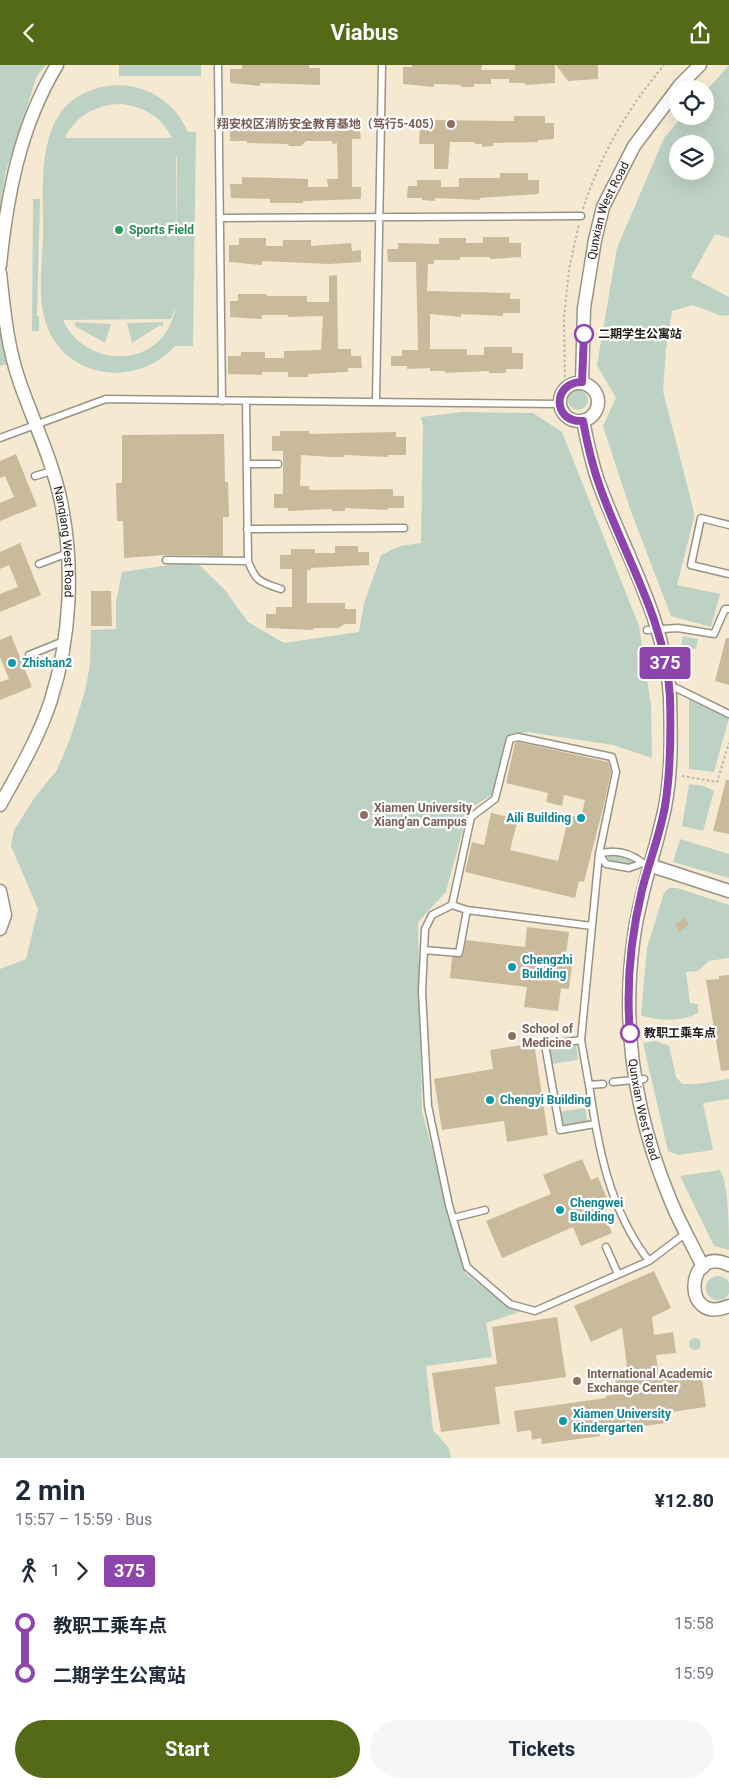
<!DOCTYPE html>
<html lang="en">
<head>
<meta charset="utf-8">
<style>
  :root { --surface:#fff; --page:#f6f6f7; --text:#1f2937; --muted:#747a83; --accent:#556a17 }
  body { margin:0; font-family:Roboto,"Noto Sans SC",sans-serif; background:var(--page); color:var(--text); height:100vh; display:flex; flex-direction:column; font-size:19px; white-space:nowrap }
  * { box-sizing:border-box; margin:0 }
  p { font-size:16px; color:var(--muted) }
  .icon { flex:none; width:28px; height:28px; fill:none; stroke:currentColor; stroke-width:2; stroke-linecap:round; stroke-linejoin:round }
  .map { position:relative; height:1393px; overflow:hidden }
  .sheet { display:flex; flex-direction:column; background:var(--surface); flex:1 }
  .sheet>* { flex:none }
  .badge { padding:0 10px; border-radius:4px; font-size:18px; line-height:32px }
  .buttons { position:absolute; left:669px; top:15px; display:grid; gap:10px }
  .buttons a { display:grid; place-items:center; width:45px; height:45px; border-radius:50%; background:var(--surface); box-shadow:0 5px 20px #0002; font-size:25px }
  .map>.badge { position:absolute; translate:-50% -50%; box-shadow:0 0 0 2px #fff }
  .legs { display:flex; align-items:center; gap:8px; height:55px; padding:0 15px; font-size:16px }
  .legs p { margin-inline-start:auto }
  .summary { display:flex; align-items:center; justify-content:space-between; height:85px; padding:0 15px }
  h1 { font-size:28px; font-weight:700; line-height:38px }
  .cta { display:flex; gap:10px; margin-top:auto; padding:10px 15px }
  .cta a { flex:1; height:58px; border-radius:30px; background:var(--accent); color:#fff; font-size:20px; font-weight:700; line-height:58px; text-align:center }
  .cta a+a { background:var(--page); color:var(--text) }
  ul { padding:0 15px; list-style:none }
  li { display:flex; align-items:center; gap:18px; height:50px; font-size:19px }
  li i { display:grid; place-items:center; width:8px; height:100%; margin:0 6px; background:currentColor }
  li i::after { content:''; width:12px; height:12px; margin:-6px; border:4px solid; border-radius:50%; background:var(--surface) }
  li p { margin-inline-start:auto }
  li:first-child i { background:linear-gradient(#0000 50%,currentColor 0) }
  li:last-child i { background:linear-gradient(currentColor 50%,#0000 0) }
  header { display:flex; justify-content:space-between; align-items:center; height:65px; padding:0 15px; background:var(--accent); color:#fff; font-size:22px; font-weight:700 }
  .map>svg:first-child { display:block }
</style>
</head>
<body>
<header><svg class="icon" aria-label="back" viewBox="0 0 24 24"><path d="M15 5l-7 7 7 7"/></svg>Viabus<svg class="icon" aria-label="share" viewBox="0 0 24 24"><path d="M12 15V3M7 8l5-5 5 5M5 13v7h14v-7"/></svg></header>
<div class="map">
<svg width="729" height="1393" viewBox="0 0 729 1393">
  <rect width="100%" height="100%" fill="#fef6e6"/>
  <!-- built -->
  <path fill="#f5e9d2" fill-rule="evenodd" d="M0,0h729v1393h-729zM678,24h27v27h-27zM678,79h27v27h-27z"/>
  <!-- green -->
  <path fill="#bdd2c4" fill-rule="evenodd" d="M0,0h46l-9,11 -32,98 -5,35z
    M119,0h82v11h-82z
    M729,0v173l-14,-4 -24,43 38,20v18l-7,1 -29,-11 -21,6 -6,39 -3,41 30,117 1,10 -17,67 43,9 -9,33 -40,-11 -41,-107 -27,-83 13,-28 -19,-33 20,-117 47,-110 19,-22h22v-24zM678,79h27v27h-27z
    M116,20c32,0 59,17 72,47h8l-3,214h-18c-36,41 -107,35 -128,-20 -10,-26 -5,-59 -4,-87 1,-61 -12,-147 73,-154zM121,39c22,2 41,13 51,34h-107c10,-22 32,-34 56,-34zM174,79l3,16 -1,89v-94zM175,243c0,6 -4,15 -7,21 -25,42 -86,33 -105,-9l108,-1z
    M33,134h7l-3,117h2v15h-7z
    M0,248l6,51 -6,2z
    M75,257l36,2 -6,19 -30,-17z
    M163,257v4l-3,-1 -28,18 -5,-20z
    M568 335a10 10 0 1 1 20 0a10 10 0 1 1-20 0Z
    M462,347l71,1 29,19 77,194 12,79 1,53 -39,-13 -86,-13 -12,2 -17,57 -30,19 -22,82 -28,30 4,189 43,162 42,33 21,3 -42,14 6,34 -66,9 7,64 16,18 2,10h-451v-489l26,-10 12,-50 -27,-63 3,-16 21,-33 22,-27 13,-31 15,-48 5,-26 1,-35 25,-1v-27l6,-30 73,-11 30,29 23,32 36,21 75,-11 5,-28 17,-49 19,-9 21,-3 2,-117 -2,-9z
    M683,571l15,3 -2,10 -15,-3z
    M689,630l28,13 12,10 -15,54 -25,-3z
    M689,719l15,2 10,5 -11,40 -21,-5z
    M680,774l49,15v24l-56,-16z
    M608,790l24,3 -1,6 -23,-3z
    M669,823h8l52,17v53l-20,3 -11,10 -12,1 4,31 8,1v9c-16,9 -40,8 -57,2l6,-67 17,-55z
    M656,976l13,5 7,31 6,7h16l31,-5v20l-26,4 10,47 -34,5 -11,-4 -25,-108z
    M576,980l2,15 -27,4 -2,-14z
    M585,1043l3,15 -27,4 -2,-15z
    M720,1105c9,13 9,62 9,80l-15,-4 -34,-70z
    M706 1223a12 12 0 1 1 24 0a12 12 0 1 1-24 0Z
    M689 1279a6 6 0 1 1 12 0a6 6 0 1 1-12 0Z"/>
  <!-- building -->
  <path fill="#c9ba9c" d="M242,0h67v3h11v17l-60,-2v3l-30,-3v-14h12z
    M412,0h70l-1,5h34v-5h40v18l-30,2v-2h-16v-4h-18v5h-17v3h-13v-2l-27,-1v3l-31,-3v-17h9z
    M556,0h42v14l-30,2z
    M514,51h31v7h9v16l-16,1v2l-45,1v3l-11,1v-3h-7v-2h-25l-2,27h-14v-25h-15l1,-18h8v-6l86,1z
    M240,53h29v6l40,-1v7h17v-7h25v7h9l1,9h-9v48h9v12l-58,2v2h-33v-4l-39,-1 -1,-14h12v-7l66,2v8h20l-1,-8h11l-1,-36 -5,1v-3h-26l-5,5h-12l-1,-2 -41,-1v-2h-17v-15l10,1z
    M500,108h28v7h11v14l-46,3 -13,1v2l-45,-2v3l-13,-1v-2h-15l1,-12h9v-6h24v7h18v-9h41z
    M483,172h26v6h12v14l-31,2v-2h-30v3h-26v4h-6l-1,27 83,2v6h10v14h-17v3l-42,-2v3l-31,-3v35h37v6h17v-8h28v6h11v16h-17v4h-17v-2l-44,2v-2h-15v-3l-23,1v-3h-16v-10h11v-6h16l-2,-88h-28l-1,-13h11v-6l41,1v-6h27v5h17z
    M239,173h27v8h17v-6h28v6l40,-3 1,8 9,-1v12l-32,2 -67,-3v4l-33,-3v-17h10z
    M337,210l1,74h13v7h10l1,12h-14v4l-40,2v3h-20v-5h-26v3l-34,-1v-18h13v-4h24v6h19v-7l37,-1 2,-34 -35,1v-2h-26v4l-32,-2v-16h8v-7h29v2h40v6h22v-26z
    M280,366h29v3l87,-2v5h10v18h-18v2l-44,-2v2h-12l-31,-2 -1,31h9v4l84,-1v7h11v12h-16v2l-43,-2v3h-13v-2l-44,2v-3h-14v-14h9v-43h-11v-15h8z
    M224,369l1,48h3l1,35h-6v39l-57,-1 -42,3 -1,-37h-6l-1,-38h6v-48z
    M16,389l21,52 -37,15v-18l14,-6 -9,-21 -5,2v-17z
    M20,478l21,52 -41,17v-18l18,-7 -9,-22 -9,4v-17z
    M335,481h23v6h11v13l-58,3v2h-4v33h38v6h11v15h-11l-7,4h-25v2l-47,-2v-14h10v-7h16v-38h-12v-14h11v-6h24v4h20z
    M91,526h20l1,35h-21z
    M11,570l21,52 -32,13v-18l9,-3 -9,-22v-17z
    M726,573h3v47l-14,-4z
    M518,677l90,20 3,10 -7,32 -20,78 -5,-1 -4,17 -110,-26 7,-30 12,3 7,-32 27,6 -8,31 48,11 11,-46 12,3 4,-18 -21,-5 -2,11 -16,-4 2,-9 -42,-10 9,-40z
    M726,715h3v54l-16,-3z
    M684,853l5,6 -9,8 -5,-7z
    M527,862l42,5 -3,23 7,1 -4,33 -8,-1 -3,23 -34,-4 3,-20 -77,-9 2,-21 11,-1 3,-16 59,7z
    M729,910v95l-8,1 -15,-91 13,-1v-3z
    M534,978l14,92 -41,7 -3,-21 -62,9 -8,-51 59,-10 -3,-19z
    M582,1094l9,21 7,-3 13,31 -8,3 9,22 -31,13 -8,-19 -71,31 -16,-37 65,-27 -8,-19z
    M654,1206l17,37 -19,9 2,18 19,-3 3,21 -20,2 3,22 42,-6 5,36 -42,6 2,10 -67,9 1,4 -58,8 -1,-6 -9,2 -1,-10 -14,2 -3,-21 92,-13v-2l11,-2 -2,-17 13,-2 -6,-47 -31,14 -17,-36z
    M557,1252l9,60 -71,10 5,37 -59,8 -9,-59 65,-9 -5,-37z"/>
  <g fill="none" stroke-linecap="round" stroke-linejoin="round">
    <defs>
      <path id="service" d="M218,0l4,336
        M220,153l361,-2
        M246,336l2,160c8,21 12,21 33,28
        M376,336l6,-336
        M0,373l106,-39 453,5
        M247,399h31
        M35,411l17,-5
        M729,460l-28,-7 -10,47 38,9
        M247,464l157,-1
        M166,495l82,1
        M39,499l29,-11
        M647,565l31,-2 36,6 11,-25h4
        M29,590l35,-14
        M668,619l61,30
        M643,798c-13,-10 -28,-14 -44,-9l7,10 23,4 14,-5 6,2
        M452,840l-20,10 -7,14 -3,62 6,115 21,99 18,62 43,37 25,7 114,-50 37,-28
        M424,885l35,3 8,-43
        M581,975l11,-114 -125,-16 -15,-5 19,-88 24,-18 15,-60 8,-2 94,20 4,15 -17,82 -7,72
        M613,1017l31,-3
        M603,1019l-14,1c10,64 19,122 60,176
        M589,1020l-8,-45 -36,5 15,85 35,-6
        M453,1153l32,-8
        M606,1182l12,27"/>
      <g id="minor">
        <path d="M0,200c7,-70 20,-139 57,-200"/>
        <path id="s1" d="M0,208c4,36 7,72 19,107 14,41 33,79 42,122 13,64 10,135 -10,198 -12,37 -32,71 -51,105"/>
        <path id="s2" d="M582,317l2,-74 11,-68 8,-33 31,-61 46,-61 20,-20"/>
        <circle cx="579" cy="337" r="19"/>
        <path id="s3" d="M583,356c5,23 9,46 18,68 26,68 65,134 69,208 1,37 2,74 -5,110 -9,44 -25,85 -31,129 -13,90 1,179 36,263 9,23 22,45 33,68"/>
        <path d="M649,800l80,26"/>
        <path d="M0,826l5,24 -5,14"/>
        <path d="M729,1200c-43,-22 -49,62 0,41"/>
      </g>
    </defs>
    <!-- service casing -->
    <use href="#service" stroke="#9a9384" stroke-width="9"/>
    <!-- minor casing -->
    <use href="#minor" stroke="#9a9384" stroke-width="15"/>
    <!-- path -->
    <path stroke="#bbb4a8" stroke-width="2" stroke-dasharray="2.5 2.5" stroke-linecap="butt" d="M583,144c17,-54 45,-101 81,-144
      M565,322l-1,-69 5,-49 10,-45
      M682,711l35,6 12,-39"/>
    <!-- service -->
    <use href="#service" stroke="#fff" stroke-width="6"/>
    <!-- minor -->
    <use href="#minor" stroke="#fff" stroke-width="12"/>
  </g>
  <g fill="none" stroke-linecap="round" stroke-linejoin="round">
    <defs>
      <path id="line-1" d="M584,269l-2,48c-30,0 -30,41 1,39 4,22 9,44 17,66 24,69 66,134 70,210 1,37 1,73 -5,109 -5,29 -16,56 -23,84 -11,46 -16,96 -12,143"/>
    </defs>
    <!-- line-1 casing -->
    <use href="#line-1" stroke="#fff" stroke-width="11"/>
    <!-- line-1 -->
    <use href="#line-1" stroke="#8e44ad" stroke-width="8"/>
  </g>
  <!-- markers -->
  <g fill="#8d6e63" stroke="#fff" stroke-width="2">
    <circle cx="451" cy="59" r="5"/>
    <circle cx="364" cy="750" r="5"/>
    <circle cx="512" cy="971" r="5"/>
    <circle cx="577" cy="1316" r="5"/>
  </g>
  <circle fill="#2e9e5b" stroke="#fff" stroke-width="2" cx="119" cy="165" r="5"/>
  <g fill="#fff" stroke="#8e44ad" stroke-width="2.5">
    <circle cx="584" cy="269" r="9"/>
    <circle cx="630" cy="968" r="9"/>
  </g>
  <g fill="#0f9aa8" stroke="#fff" stroke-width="2">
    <circle cx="12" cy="598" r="5"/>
    <circle cx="581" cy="753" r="5"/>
    <circle cx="512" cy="902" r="5"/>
    <circle cx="490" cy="1035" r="5"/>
    <circle cx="560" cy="1145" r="5"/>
    <circle cx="563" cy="1356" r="5"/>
  </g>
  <g text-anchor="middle" stroke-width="4.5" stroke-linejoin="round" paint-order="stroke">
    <!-- education labels -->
    <g font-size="12" font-weight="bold" fill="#785e54" stroke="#fff" text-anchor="start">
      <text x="441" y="63" text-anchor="end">翔安校区消防安全教育基地（笃行5-405）</text>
      <text x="374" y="747">Xiamen University<tspan x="374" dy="14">Xiang'an Campus</tspan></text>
      <text x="522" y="968">School of<tspan x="522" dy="14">Medicine</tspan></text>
      <text x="587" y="1313">International Academic<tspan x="587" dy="14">Exchange Center</tspan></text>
    </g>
    <!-- street labels -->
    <g font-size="12" fill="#1e1b16" stroke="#fff">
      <text dy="4" stroke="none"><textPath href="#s2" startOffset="175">Qunxian West Road</textPath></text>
      <text dy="4" stroke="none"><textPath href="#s1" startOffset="278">Nanqiang West Road</textPath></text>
      <text dy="4" stroke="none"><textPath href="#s3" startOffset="709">Qunxian West Road</textPath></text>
    </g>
    <!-- leisure labels -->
    <g font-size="12" font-weight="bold" fill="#27864d" stroke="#fff" text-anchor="start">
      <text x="129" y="169">Sports Field</text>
    </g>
    <!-- stop labels -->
    <g font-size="12" font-weight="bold" fill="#1e1b16" stroke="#fff" text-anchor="start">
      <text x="598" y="273">二期学生公寓站</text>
      <text x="644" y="972">教职工乘车点</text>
    </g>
    <!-- culture labels -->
    <g font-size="12" font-weight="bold" fill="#0d838f" stroke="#fff" text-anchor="start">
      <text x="22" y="602">Zhishan2</text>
      <text x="571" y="757" text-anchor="end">Aili Building</text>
      <text x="522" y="899">Chengzhi<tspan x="522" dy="14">Building</tspan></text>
      <text x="500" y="1039">Chengyi Building</text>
      <text x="570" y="1142">Chengwei<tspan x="570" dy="14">Building</tspan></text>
      <text x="573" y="1353">Xiamen University<tspan x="573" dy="14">Kindergarten</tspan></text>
    </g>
  </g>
</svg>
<div class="buttons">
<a><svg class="icon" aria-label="locate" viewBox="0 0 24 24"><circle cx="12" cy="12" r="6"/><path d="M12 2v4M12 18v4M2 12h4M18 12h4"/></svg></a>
<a><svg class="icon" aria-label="layers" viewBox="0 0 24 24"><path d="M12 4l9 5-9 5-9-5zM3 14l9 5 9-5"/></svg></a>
</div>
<b class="badge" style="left:665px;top:598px;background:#8e44ad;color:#fff">375</b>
</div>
<section class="sheet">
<div class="summary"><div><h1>2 min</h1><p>15:57 – 15:59 · Bus</p></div><b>¥12.80</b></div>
<div class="legs"><svg class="icon" aria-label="walk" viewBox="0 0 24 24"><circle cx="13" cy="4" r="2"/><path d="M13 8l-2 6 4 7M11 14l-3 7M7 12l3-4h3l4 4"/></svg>1<svg class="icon" aria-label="forward" viewBox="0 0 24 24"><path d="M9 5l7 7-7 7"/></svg><b class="badge" style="background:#8e44ad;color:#fff">375</b></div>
<ul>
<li><i style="color:#8e44ad"></i><b>教职工乘车点</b><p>15:58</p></li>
<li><i style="color:#8e44ad"></i><b>二期学生公寓站</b><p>15:59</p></li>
</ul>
<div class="cta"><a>Start</a><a>Tickets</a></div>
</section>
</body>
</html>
